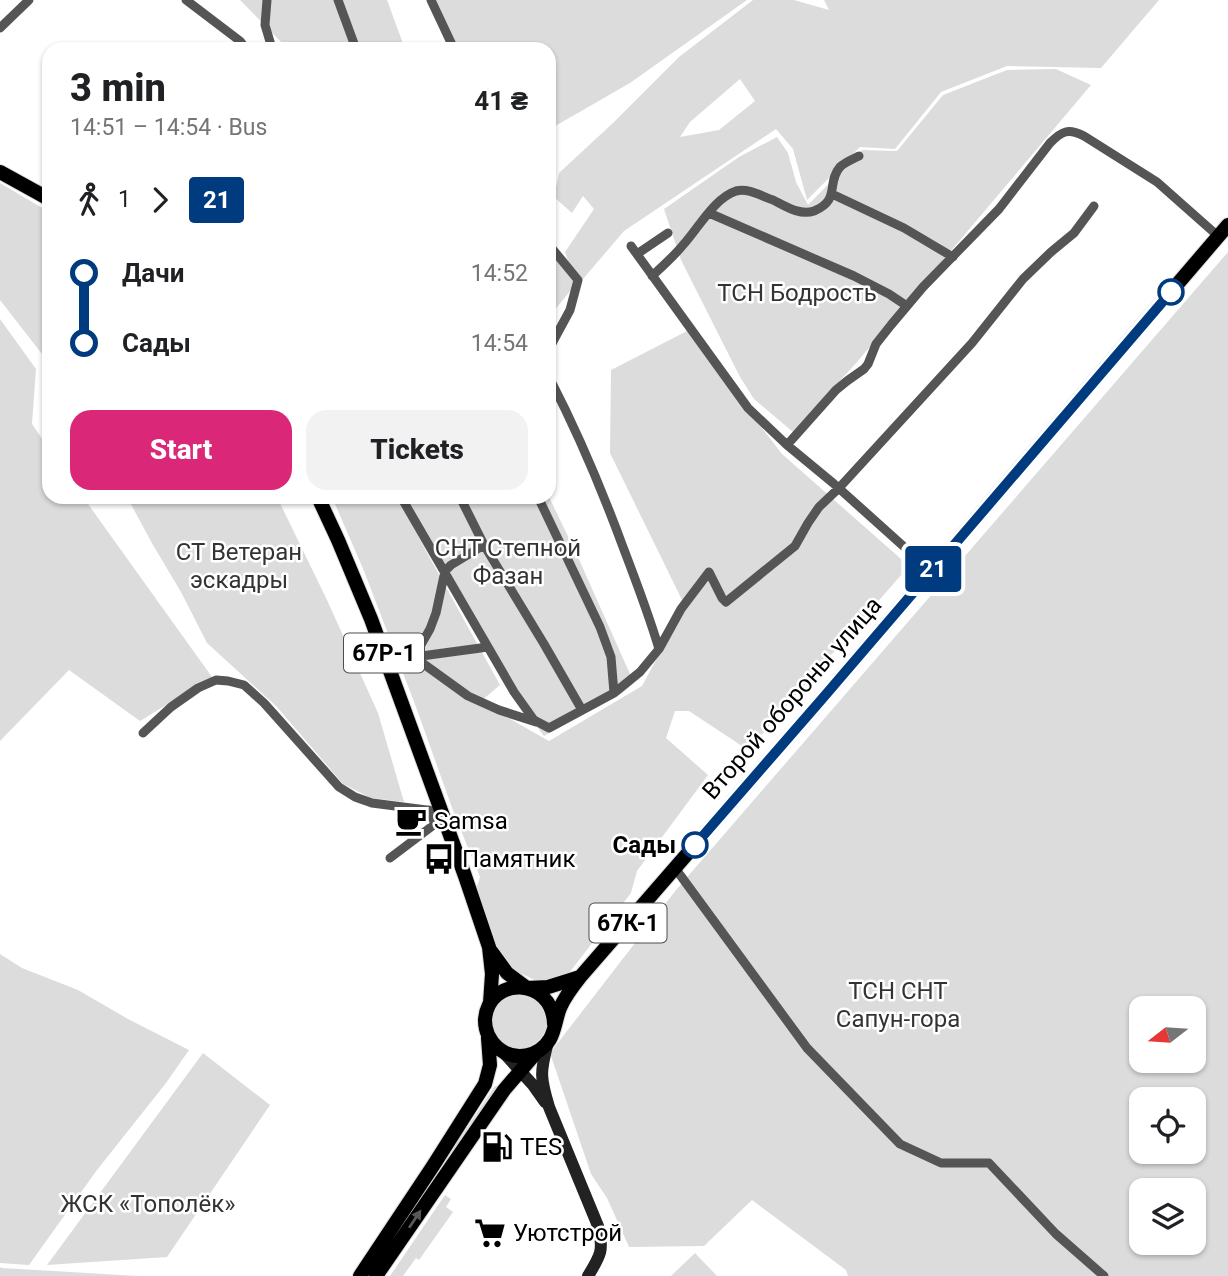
<!DOCTYPE html>
<html lang="en">
<head>
<meta charset="utf-8">
<style>
  :root { --surface:#fff; --page:#f2f2f2; --text:#202124; --muted:#757577; --accent:#db2777 }
  body { margin:0; font-family:Roboto,sans-serif; background:var(--page); color:var(--text); height:100vh; display:flex; flex-direction:column; font-size:26px; white-space:nowrap }
  * { box-sizing:border-box; margin:0 }
  p { font-size:23px; color:var(--muted) }
  .icon { flex:none; width:38px; height:38px; fill:none; stroke:currentColor; stroke-width:2; stroke-linecap:round; stroke-linejoin:round }
  .map { position:relative; flex:1; overflow:hidden }
  .side { position:absolute; left:42px; top:42px; width:514px; height:462px; display:flex; flex-direction:column; background:var(--surface); border-radius:21px; box-shadow:0 2px 5px #0004 }
  .side>* { flex:none }
  .badge { padding:0 14px; border-radius:5px; font-size:24px; line-height:46px }
  .needle { width:46px; rotate:253deg }
  .fabs { position:absolute; left:1129px; top:996px; display:grid; gap:14px }
  .fabs a { display:grid; place-items:center; width:77px; height:77px; border-radius:14px; background:var(--surface); box-shadow:0 2px 5px #0004; font-size:35px }
  .map>.badge { position:absolute; translate:-50% -50%; box-shadow:0 0 0 4px #fff }
  .legs { display:flex; align-items:center; gap:10px; height:77px; padding:0 28px; font-size:23px }
  .legs p { margin-inline-start:auto }
  .summary { display:flex; align-items:center; justify-content:space-between; height:119px; padding:0 28px }
  h1 { font-size:38px; font-weight:800; line-height:52px }
  .action { display:flex; gap:14px; margin-top:auto; padding:14px 28px }
  .action a { flex:1; height:80px; border-radius:21px; background:var(--accent); color:#fff; font-size:28px; font-weight:800; line-height:80px; text-align:center }
  .action a+a { background:var(--page); color:var(--text) }
  ul { padding:0 28px; list-style:none }
  li { display:flex; align-items:center; gap:24px; height:70px; font-size:26px }
  li i { display:grid; place-items:center; width:10px; height:100%; margin:0 9px; background:currentColor }
  li i::after { content:''; width:18px; height:18px; margin:-9px; border:5px solid; border-radius:50%; background:var(--surface) }
  li p { margin-inline-start:auto }
  li:first-child i { background:linear-gradient(#0000 50%,currentColor 0) }
  li:last-child i { background:linear-gradient(currentColor 50%,#0000 0) }
  .map>svg:first-child { display:block }
</style>
</head>
<body>
<div class="map">
<svg width="1228" height="1276" viewBox="0 0 1228 1276">
  <rect width="100%" height="100%" fill="#fff"/>
  <!-- green -->
  <path fill="#dcdcdc" fill-rule="evenodd" d="M240,0h147l18,49h-117z
    M436,0h311l-117,83 -80,46v-80h-91z
    M753,0h41l35,10 -5,-10h335l-58,68 -94,-2 -66,26 -46,57 -35,-2 -53,53 -14,-51 -17,-20 -152,102 -47,55 -2,-1 -25,31v-79l21,33 -6,-18 29,-43 -11,-13 -11,17 -18,-16 5,-24 54,-50 66,-66zM740,79l15,22 -36,29 -39,7 10,-15z
    M1056,69l35,16 -234,277 -64,70 -39,-33 -14,-22 -59,-117 -17,-51 75,-52 38,-20 11,16 8,29 12,23 54,-55 35,1 46,-56 64,-25z
    M0,183l49,29v151l-49,-63z
    M1228,252v1024h-380l-2,-6 -94,-70 -48,46 -75,1 -22,-49 -16,-24 -41,-121 126,-163zM1141,1008h53v52h-53zM1141,1099h53v53h-53zM1141,1190h53v52h-53z
    M0,319l36,50 -4,55 17,25v48h34l129,180 -72,44 -71,-51 -69,71z
    M687,331l95,123 127,112 -161,184 -59,-39h-14l-9,27 42,37 -71,96 -6,22 -62,80 -16,7h-18l-15,-7 -17,-12 -8,-13 -20,-56 5,-15 -25,-61 -39,-109 -52,-136 -32,-74h217l28,58 57,128 -13,11 -77,42 -37,-48 -91,-155 84,152 -20,17 69,39 93,-55 43,-80 -75,-153 1,-83z
    M127,497h150l50,103 51,113 26,89 -33,-4 -28,-14 -66,-77 -70,-64 -26,-51 -28,-47z
    M0,954l22,14 56,22 50,29 61,31 -23,33 -69,87 -68,95 -29,-2z
    M510,991l29,8c3,7 8,14 8,21 1,18 -19,34 -36,28 -5,-1 -11,-6 -15,-8l-7,-29z
    M203,1053l67,52 -103,152 -120,8z
    M495,1086h3l-125,190h-6z
    M445,1195l6,4 -5,8 7,5 -34,48 -3,-2 -13,18h-13z
    M695,1253l22,23h-46z
    M0,1267l2,1 136,8h-138z"/>
  <g fill="none" stroke-linecap="round" stroke-linejoin="round">
    <defs>
      <path id="primary" d="M0,172l49,27
        M318,497l20,43 33,79 94,257 24,71 3,27 -2,29
        M491,951l16,22 20,15 21,-1 32,-10
        M554,1024c-1,-47 -66,-49 -69,-4 0,11 5,21 13,28 17,14 41,9 52,-9 5,-9 6,-21 10,-31 5,-12 13,-22 21,-32l241,-277 406,-474
        M360,1276l73,-110 52,-82 5,-19 -2,-27
        M376,1276l128,-186 31,-36"/>
    </defs>
    <!-- primary casing -->
    <use href="#primary" stroke="#dbdbdb" stroke-width="16"/>
    <!-- street -->
    <path stroke="#555" stroke-width="9" d="M186,0l54,41 6,8
      M267,0l-2,25 6,20
      M338,0l18,49
      M431,0l23,49
      M0,28l29,-28
      M264,49l7,-4 14,4
      M832,194l72,34 49,29
      M709,213l145,63 35,18 18,12
      M550,246l28,34 -8,30 -20,37
      M631,246l117,162 39,37 46,38 98,88
      M637,254l31,-21
      M652,276c11,-10 22,-20 31,-31 15,-16 31,-47 53,-54 13,-3 25,5 37,9 12,6 27,16 41,11 27,-11 12,-28 26,-44 5,-5 13,-8 19,-11
      M550,379c28,54 52,111 73,168 13,34 26,68 36,102
      M787,445l49,-55 11,-9 17,-12 4,-5 8,-20 15,-19 32,-38 76,-78 51,-66c12,-12 18,-15 34,-7l73,46 61,54
      M401,497l113,195 20,28 15,8 65,-35 26,-21 19,-23 22,-40 28,-37 13,26 4,4 69,-56 13,-23 11,-16 20,-19 133,-145 51,-64 28,-27 23,-19 20,-27
      M460,497l24,48 60,99 38,66
      M538,497l62,130 11,30 3,36
      M484,545l-33,20 -6,6 -9,42 -6,16 -16,28 54,39 31,14 37,12
      M390,669l24,-12 74,-10
      M143,733l28,-26 27,-19 18,-8 12,1 16,4 20,18 75,84 16,10 17,6 70,9
      M390,858l45,-34 -6,-14
      M675,868l132,180 93,96 41,19h48l67,71 48,42"/>
    <!-- secondary -->
    <path stroke="#222" stroke-width="12" d="M548,1042c-8,30 -8,35 1,65l49,119c6,24 3,29 -10,50
      M503,1052l30,33 12,17"/>
    <!-- primary -->
    <use href="#primary" stroke="#000" stroke-width="14"/>
  </g>
  <!-- one-way arrows -->
  <defs><path id="oneway-solid" d="M-6-.8H1V-3.2L6.5 0L1 3.2V.8H-6Z" transform="scale(1.75)"/></defs>
  <use fill="#595959" href="#oneway-solid" transform="translate(415 1219) rotate(-56)"/>
  <g fill="none" stroke-linecap="round" stroke-linejoin="round">
    <defs>
      <path id="line-1" d="M695,845l127,-146 349,-407"/>
    </defs>
    <!-- line-1 casing -->
    <use href="#line-1" stroke="#fff" stroke-width="16"/>
    <!-- line-1 -->
    <use href="#line-1" stroke="#003b80" stroke-width="10"/>
  </g>
  <!-- icons -->
  <defs>
    <symbol id="cafe-bare" viewBox="-9 -9 18 18"><path d="M-5.5-4.5H6V0H3Q3 3.5 0 3.5H-2.5Q-5.5 3.5-5.5 0ZM3-3.2v2h1.7v-2ZM-6 4.5H4V6H-6Z" fill="#000" stroke="#fff" stroke-width="2.5" paint-order="stroke"/></symbol>
    <symbol id="bus-bare" viewBox="-9 -9 18 18"><path d="M-5-6H5V4H4V6H2V4H-2V6H-4V4H-5ZM-3.5-4V0h7V-4ZM-3.5 1.2v1.5H-2V1.2ZM2 1.2v1.5H3.5V1.2Z" fill="#000" stroke="#fff" stroke-width="2.5" paint-order="stroke"/></symbol>
    <symbol id="fuel-bare" viewBox="-9 -9 18 18"><path d="M-5.5-6h7V0h2V4h1.3V-2.5L3-4.5l.8-.8L6-3V5H2.5V1h-1V6h-7ZM-4.2-4.7v3.2H.2V-4.7Z" fill="#000" stroke="#fff" stroke-width="2.5" paint-order="stroke"/></symbol>
    <symbol id="supermarket-bare" viewBox="-9 -9 18 18"><path d="M-6-5.5h2.5l.6 2H6L4.5 2H-2.5L-4.4-4H-6ZM-1.5 3.2a1.3 1.3 0 1 0 .1 0ZM3 3.2a1.3 1.3 0 1 0 .1 0Z" fill="#000" stroke="#fff" stroke-width="2.5" paint-order="stroke"/></symbol>
  </defs>
  <g fill-rule="evenodd">
    <use href="#cafe-bare" x="389" y="799" width="44" height="44"/>
    <use href="#bus-bare" x="417" y="837" width="44" height="44"/>
    <use href="#fuel-bare" x="475" y="1125" width="44" height="44"/>
    <use href="#supermarket-bare" x="468" y="1211" width="44" height="44"/>
  </g>
  <!-- markers -->
  <g fill="#fff" stroke="#003b80" stroke-width="3.5">
    <circle cx="1171" cy="292" r="12"/>
    <circle cx="695" cy="845" r="12"/>
  </g>
  <g text-anchor="middle" stroke-width="5" stroke-linejoin="round" paint-order="stroke">
    <!-- shield labels -->
    <g fill="#fff" stroke="#4c4c4c" stroke-width="2">
      <rect x="344" y="633.5" width="80" height="39" rx="5"/>
      <rect x="589.5" y="903.5" width="77" height="39" rx="5"/>
    </g>
    <g font-size="23" font-weight="bold" fill="#000">
      <text x="384" y="661">67Р-1</text>
      <text x="628" y="931">67К-1</text>
    </g>
    <!-- park labels -->
    <g font-size="24" fill="#333" stroke="#fff">
      <text x="797" y="301">ТСН Бодрость</text>
      <text x="508" y="556">СНТ Степной<tspan x="508" dy="28">Фазан</tspan></text>
      <text x="239" y="560">СТ Ветеран<tspan x="239" dy="28">эскадры</tspan></text>
      <text x="898" y="999">ТСН СНТ<tspan x="898" dy="28">Сапун-гора</tspan></text>
      <text x="148" y="1212">ЖСК «Тополёк»</text>
    </g>
    <!-- street labels -->
    <g font-size="24" fill="#000" stroke="#fff">
      <text transform="translate(792 698) rotate(-49)" y="8">Второй обороны улица</text>
    </g>
    <!-- poi labels -->
    <g font-size="24" fill="#000" stroke="#fff" text-anchor="start">
      <text x="434" y="829">Samsa</text>
      <text x="462" y="867">Памятник</text>
      <text x="520" y="1155">TES</text>
      <text x="513" y="1241">Уютстрой</text>
    </g>
    <!-- stop labels -->
    <g font-size="24" font-weight="bold" fill="#000" stroke="#fff" text-anchor="end">
      <text x="676" y="853">Сады</text>
    </g>
  </g>
</svg>
<div class="fabs">
<a><svg class="needle" viewBox="-14 -14 28 28"><path d="M0-13l5 13h-10z" fill="#e53935"/><path d="M0 13l5-13h-10z" fill="#757577"/></svg></a>
<a><svg class="icon" aria-label="locate" viewBox="0 0 24 24"><circle cx="12" cy="12" r="6"/><path d="M12 2v4M12 18v4M2 12h4M18 12h4"/></svg></a>
<a><svg class="icon" aria-label="layers" viewBox="0 0 24 24"><path d="M12 4l9 5-9 5-9-5zM3 14l9 5 9-5"/></svg></a>
</div>
<b class="badge" style="left:933px;top:569px;background:#003b80;color:#fff">21</b>
<section class="side">
<div class="summary"><div><h1>3 min</h1><p>14:51 – 14:54 · Bus</p></div><b>41 ₴</b></div>
<div class="legs"><svg class="icon" aria-label="walk" viewBox="0 0 24 24"><circle cx="13" cy="4" r="2"/><path d="M13 8l-2 6 4 7M11 14l-3 7M7 12l3-4h3l4 4"/></svg>1<svg class="icon" aria-label="forward" viewBox="0 0 24 24"><path d="M9 5l7 7-7 7"/></svg><b class="badge" style="background:#003b80;color:#fff">21</b></div>
<ul>
<li><i style="color:#003b80"></i><b>Дачи</b><p>14:52</p></li>
<li><i style="color:#003b80"></i><b>Сады</b><p>14:54</p></li>
</ul>
<div class="action"><a>Start</a><a>Tickets</a></div>
</section>
</div>
</body>
</html>
